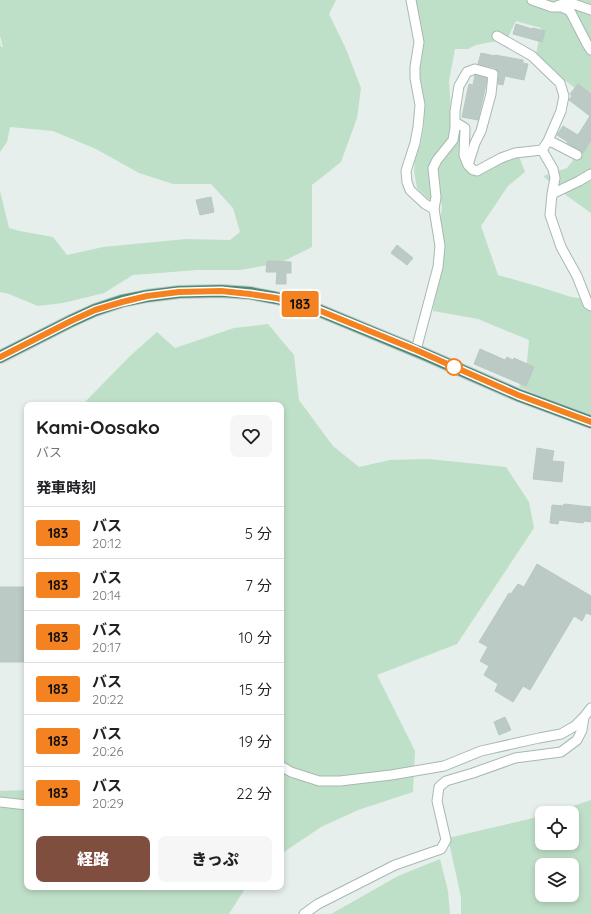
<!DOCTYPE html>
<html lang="ja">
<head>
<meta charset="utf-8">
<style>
  :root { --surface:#fff; --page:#f6f6f6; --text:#202124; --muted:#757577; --line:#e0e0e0; --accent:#7f4e3f }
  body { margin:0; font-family:Quicksand,"Noto Sans JP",sans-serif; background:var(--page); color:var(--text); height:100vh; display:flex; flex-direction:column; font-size:15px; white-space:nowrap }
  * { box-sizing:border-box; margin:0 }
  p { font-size:13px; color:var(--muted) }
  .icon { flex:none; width:22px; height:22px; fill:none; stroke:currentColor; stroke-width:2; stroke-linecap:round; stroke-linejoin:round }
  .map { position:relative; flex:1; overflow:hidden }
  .panel { position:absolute; left:24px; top:402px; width:260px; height:488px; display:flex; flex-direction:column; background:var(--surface); border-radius:8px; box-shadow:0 2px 6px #0003 }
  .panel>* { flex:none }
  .badge { padding:0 8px; border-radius:3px; font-size:14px; line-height:26px }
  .fabs { position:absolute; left:535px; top:806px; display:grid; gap:8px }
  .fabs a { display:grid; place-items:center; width:44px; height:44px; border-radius:8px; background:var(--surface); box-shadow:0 2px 6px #0003; font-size:20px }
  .map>.badge { position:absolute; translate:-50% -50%; box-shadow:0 0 0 2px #fff }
  h2 { padding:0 12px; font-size:15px; line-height:36px }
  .round { display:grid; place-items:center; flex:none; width:42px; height:42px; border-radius:8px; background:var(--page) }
  .summary { display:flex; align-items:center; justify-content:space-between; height:68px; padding:0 12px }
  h1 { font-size:19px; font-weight:800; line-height:30px }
  .button { display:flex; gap:8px; margin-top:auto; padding:8px 12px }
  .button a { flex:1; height:46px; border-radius:8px; background:var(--accent); color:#fff; font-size:16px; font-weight:800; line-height:46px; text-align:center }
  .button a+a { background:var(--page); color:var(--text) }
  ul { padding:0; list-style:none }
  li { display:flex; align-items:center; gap:12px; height:52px; padding:0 12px; border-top:1px solid var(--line) }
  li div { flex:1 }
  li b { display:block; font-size:15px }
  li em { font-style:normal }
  li .badge { min-width:44px; font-weight:700; text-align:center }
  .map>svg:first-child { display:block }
</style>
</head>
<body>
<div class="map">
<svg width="591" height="914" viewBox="0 0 591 914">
  <rect width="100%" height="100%" fill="#e6efeb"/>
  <!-- green -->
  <path fill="#bfe0c8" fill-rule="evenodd" d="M0,0h336l-7,14 17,35 15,39 -4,30 -16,44 -29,23v62l-32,16 -40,7h-42l-65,5 -29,18 -41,10 -25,3 -29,-12 -9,-2v-101l9,37 11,3 33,6 14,18 36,-8 83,-8 44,1 10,-8 -7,-24 -22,-24h-38l-34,-11 -43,-24 -43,-18 -43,-4 -3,15 -7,10v-110l1,5h2l-3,-11z
    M413,0h178v100l-40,-30 -15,-15 5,-27 -25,-7 -9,18 -31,6 -8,4h-13l-6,32 3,46 -2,11 -15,19 -2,40 -4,3 -12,-12 -3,-17 1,-11 6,-17 3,-17 -1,-31 -4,-21 5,-32z
    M458,128h2l12,46h9l20,-12 18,-6 6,16 -17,14 -27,40 17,49 42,12 31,10 20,3v115l-16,-4 -56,-24 8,-25 2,-22 -51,-21 -45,-8 7,-50v-38l2,-16 -5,-26 -1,-11z
    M591,131v82l-28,-20 -20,-17 24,-8 18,-23z
    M268,324l26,31 5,45 34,46 26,21 31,-7 39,-1 77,8 23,35 5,26 -77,116 -80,31 38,76 -2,41 -55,18 -37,17 -40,27v-449h-195l-2,-2 46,-47 27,-24 18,16 59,-20z
    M27,790v97h219l-17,27h-229v-123z
    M591,800v114h-130v-17l-13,-59 94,-22v27h30v-30h-20zM542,865h30v30h-30z
    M440,859l8,32 2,23h-119l67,-38z"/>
  <!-- building -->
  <path fill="#bbcac4" stroke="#b8c9c2" d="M516,24l16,5 1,-1 12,3 -3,11 -29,-8z
    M481,53l14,3v-1l28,5v3l5,1 -4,16 -19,-4 -2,9 -5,-1 1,-10 -2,-4 -2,-2 -17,-4z
    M475,75l12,3 -2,11 -7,31 -16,-3 7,-33 4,1z
    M578,84l13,10v46l-8,13 -3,-3 -13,-7 1,-1 -11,-7 6,-9 15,9 12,-19 -21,-16 3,-4 -2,-2z
    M211,197l3,15 -14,3 -4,-15z
    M397,245l16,13 -6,7 -16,-12z
    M267,261l24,1v11h-5v11h-10l1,-12h-11z
    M480,349l25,11 2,-3 6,3 1,-2 20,9 -8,19 -52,-22z
    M537,448l17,3 -2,10 12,1 -2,20 -29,-3z
    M564,504l27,3v15l-7,-1 -1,2 -24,-3 -1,4 -8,-1 2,-18 11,1z
    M537,564l54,32v19l-5,-2 -4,8 -8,-5 -44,74 -7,-4 -10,16 -18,-11 3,-7 -14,-9 5,-9 -9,-5 8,-14 -9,-5 30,-49 2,1 7,-10 6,3z
    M0,587h27v75h-27z
    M505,717l6,13 -12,5 -5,-13z"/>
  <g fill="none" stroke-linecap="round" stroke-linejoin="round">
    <defs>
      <path id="minor" d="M411,0l8,42 -4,25v11l5,27 -2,22 -3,16 -9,28 1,11 3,8 15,14 9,5
        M532,0l20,7h10l8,4 17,33 4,6
        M557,6l11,-4 23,8
        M497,36l35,20 28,27 4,13 -3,15 -13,30
        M455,122l10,6 -1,27 4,10
        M542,150l11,19 2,9 -3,16 27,-13 12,-7
        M552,194l-2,21 11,32 16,29 11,28 3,2
        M416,350l22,-83 2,-21 -6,-37 2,-12 -3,-29 4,-8 16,-20 2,-12v-17l4,-25 8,-14 8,-3 18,5 -2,20 -10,37 -6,12 -7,22 5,5 4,1 24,-13 14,-5 27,-3 6,-9 6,2 23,12
        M281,766l10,6 28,9h21l51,-6 53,-9 37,-15 58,-13 22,-4 14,-8 9,-9
        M0,802l27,3
        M304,914l14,-10 77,-39 46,-16 5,-9 -9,-39 2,-14 7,-6 27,-8 42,-15 46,-6 16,-12 5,-10 2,-13 7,-9"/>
      <path id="trunk" d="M0,357l71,-36 24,-11 27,-9 25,-5 32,-4 42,-1 29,2 26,5 30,7 118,49 94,41 73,27"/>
    </defs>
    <!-- minor casing -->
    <use href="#minor" stroke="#a8b8b2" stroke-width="11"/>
    <!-- trunk casing -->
    <use href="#trunk" stroke="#c2cac8" stroke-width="14"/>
    <!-- minor -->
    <use href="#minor" stroke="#fff" stroke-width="9"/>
    <!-- trunk -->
    <use href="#trunk" stroke="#4c8a7c" stroke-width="12"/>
  </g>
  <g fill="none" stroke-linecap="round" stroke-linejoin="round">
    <defs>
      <path id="line" d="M0,357l71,-36 24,-11 27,-8 25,-6 32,-4 42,-1 29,3 26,4 30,7 110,45 102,45 73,27"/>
    </defs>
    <!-- line casing -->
    <use href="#line" stroke="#fff" stroke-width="9"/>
    <!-- line -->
    <use href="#line" stroke="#f58220" stroke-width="6"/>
  </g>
  <!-- markers -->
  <circle fill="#fff" stroke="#f58220" stroke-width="2" cx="454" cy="367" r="8"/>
</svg>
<div class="fabs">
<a><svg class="icon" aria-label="locate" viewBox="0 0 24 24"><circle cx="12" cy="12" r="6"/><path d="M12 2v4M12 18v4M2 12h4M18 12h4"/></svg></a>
<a><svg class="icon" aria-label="layers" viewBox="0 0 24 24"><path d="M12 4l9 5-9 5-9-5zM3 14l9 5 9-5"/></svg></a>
</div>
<b class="badge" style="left:300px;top:304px;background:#f58220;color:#111">183</b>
<section class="panel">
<div class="summary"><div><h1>Kami-Oosako</h1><p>バス</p></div><a class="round"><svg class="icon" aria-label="heart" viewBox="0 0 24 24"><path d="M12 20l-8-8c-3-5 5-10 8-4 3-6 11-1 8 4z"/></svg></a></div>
<h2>発車時刻</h2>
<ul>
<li><span class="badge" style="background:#f58220;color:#111">183</span><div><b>バス</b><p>20:12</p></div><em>5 分</em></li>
<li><span class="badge" style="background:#f58220;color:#111">183</span><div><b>バス</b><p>20:14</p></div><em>7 分</em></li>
<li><span class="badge" style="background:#f58220;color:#111">183</span><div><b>バス</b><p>20:17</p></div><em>10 分</em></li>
<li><span class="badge" style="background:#f58220;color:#111">183</span><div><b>バス</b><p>20:22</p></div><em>15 分</em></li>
<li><span class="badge" style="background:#f58220;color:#111">183</span><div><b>バス</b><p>20:26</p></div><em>19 分</em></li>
<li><span class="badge" style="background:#f58220;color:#111">183</span><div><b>バス</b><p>20:29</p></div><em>22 分</em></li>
</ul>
<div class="button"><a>経路</a><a>きっぷ</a></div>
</section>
</div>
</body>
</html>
